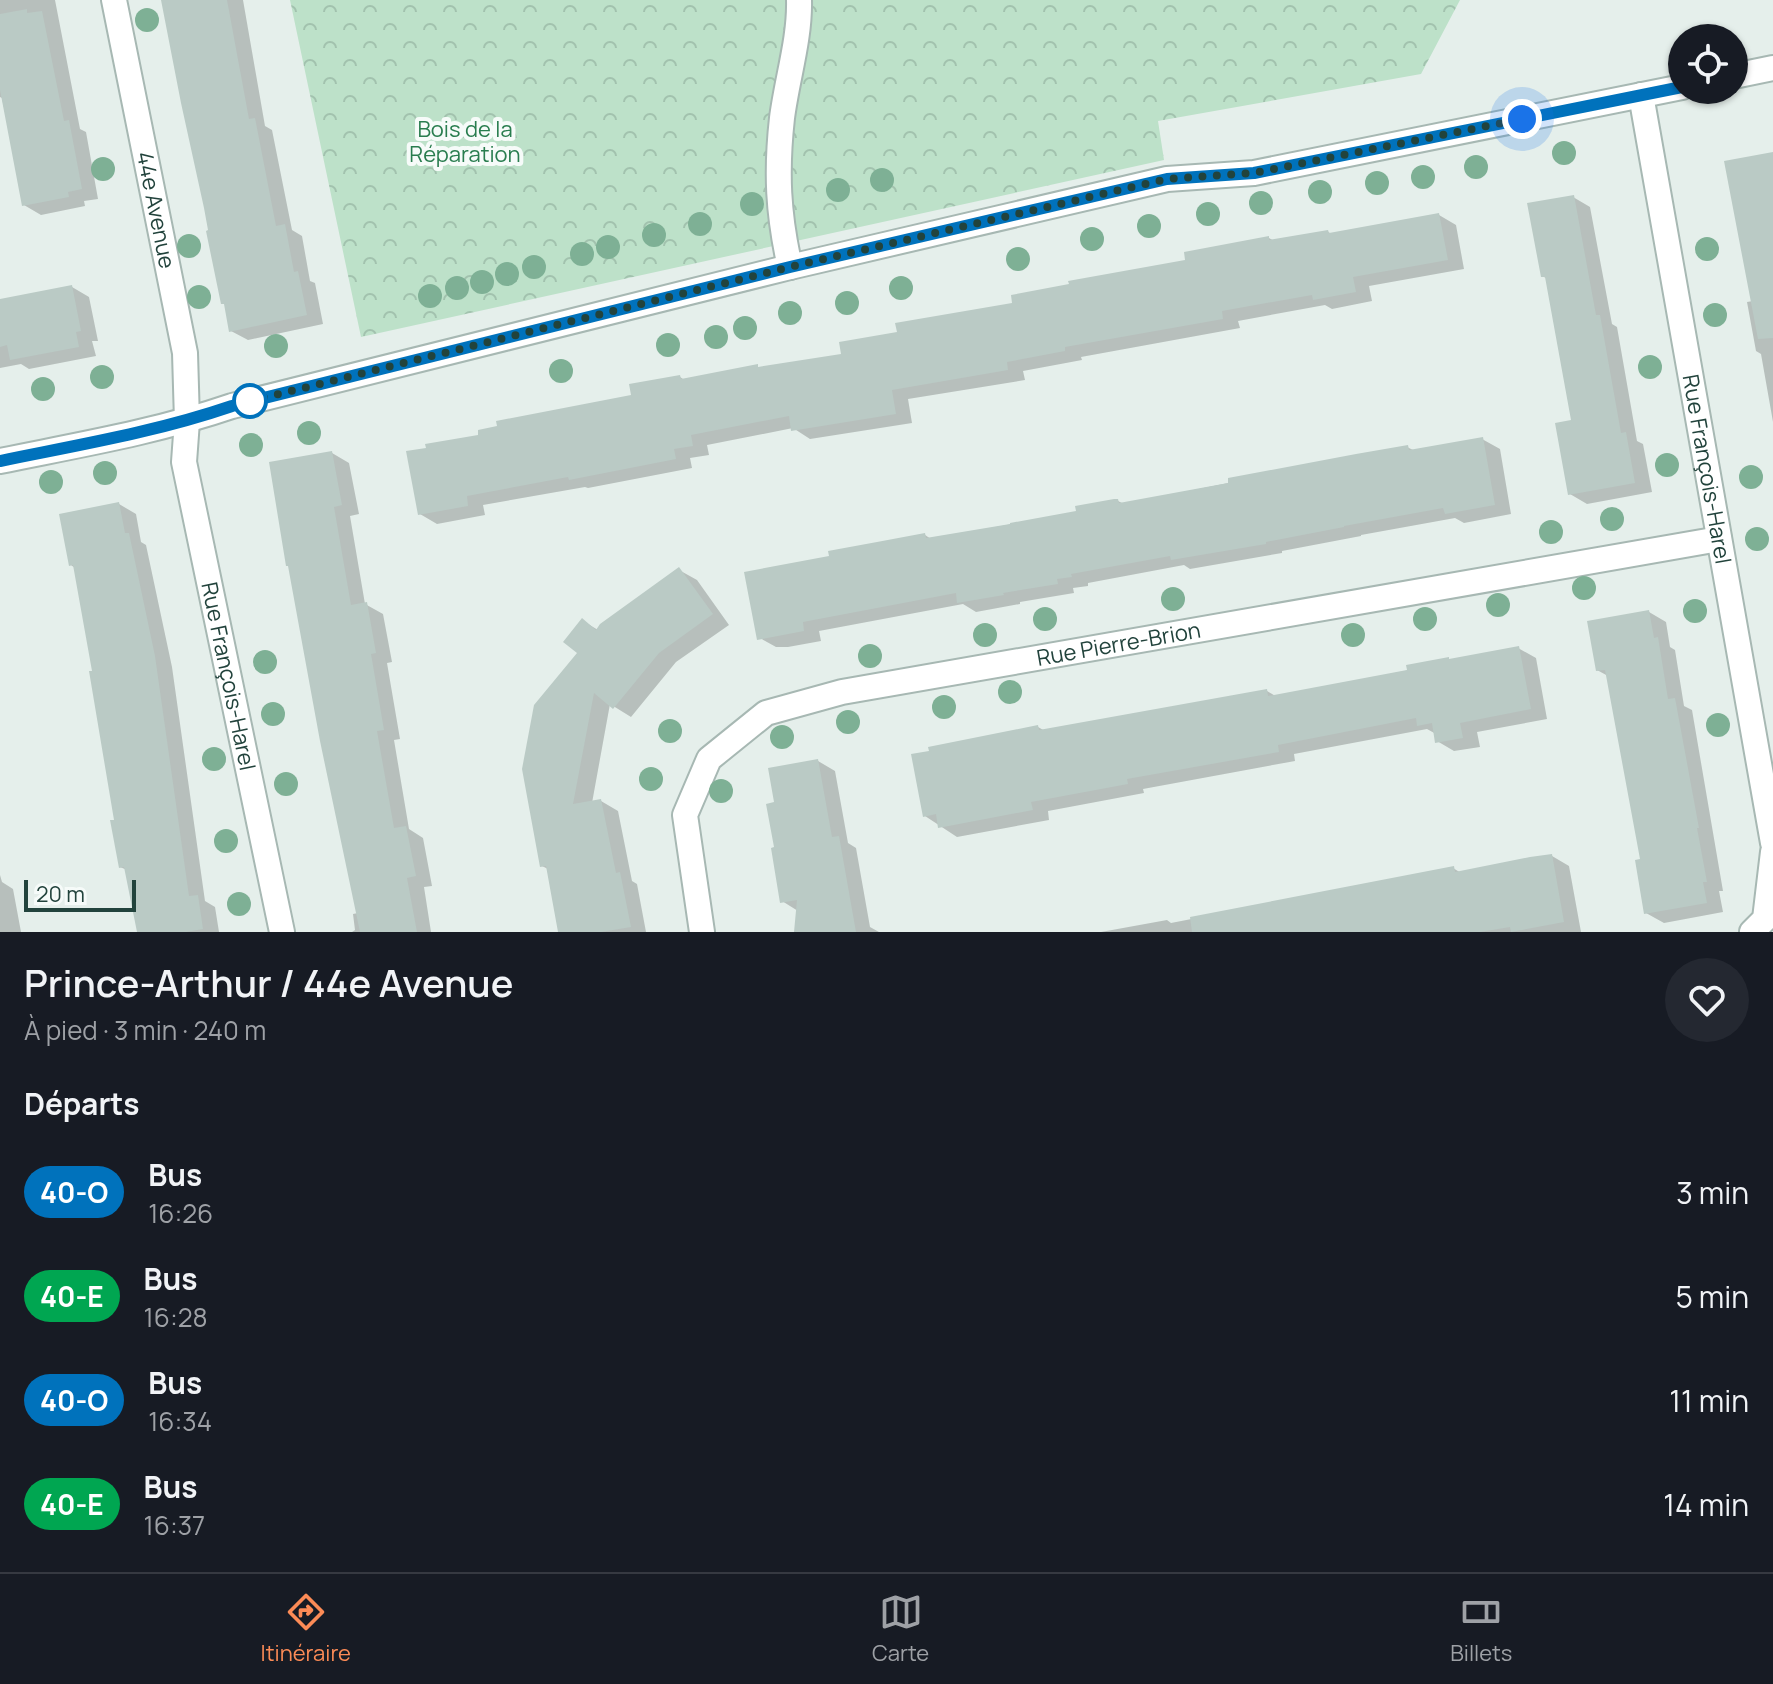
<!DOCTYPE html>
<html lang="fr">
<head>
<meta charset="utf-8">
<style>
  :root { --surface:#171b24; --page:#242831; --text:#f1f3f6; --muted:#9ea1a6; --line:#363941; --accent:#fc8b56 }
  body { margin:0; font-family:Manrope,sans-serif; background:var(--page); color:var(--text); height:100vh; display:flex; flex-direction:column; font-size:30px; white-space:nowrap }
  * { box-sizing:border-box; margin:0 }
  p { font-size:26px; color:var(--muted) }
  .icon { flex:none; width:44px; height:44px; fill:none; stroke:currentColor; stroke-width:2; stroke-linecap:round; stroke-linejoin:round }
  .map { position:relative; height:932px; overflow:hidden }
  .sheet { display:flex; flex-direction:column; background:var(--surface); flex:1 }
  .sheet>* { flex:none }
  .badge { padding:0 16px; border-radius:26px; font-size:28px; line-height:52px }
  .controls { position:absolute; left:1668px; top:24px; display:grid; gap:16px }
  .controls a { display:grid; place-items:center; width:80px; height:80px; border-radius:50%; background:var(--surface); box-shadow:0 2px 6px #0004; font-size:40px }
  .scale { position:absolute; left:24px; bottom:20px; width:112px; box-sizing:border-box; padding-left:8px; border:4px solid #22433c; border-top:0; font-size:22px; line-height:28px; white-space:nowrap; color:#22433c; -webkit-text-stroke:6px #f6fbf9; paint-order:stroke }
  .you { position:absolute; width:40px; height:40px; margin:-20px; border:6px solid #fff; border-radius:50%; background:#1a73e8; box-shadow:0 0 0 12px #1a73e833 }
  .map>.badge { position:absolute; translate:-50% -50%; box-shadow:0 0 0 4px #fff }
  h2 { padding:0 24px; font-size:30px; line-height:72px }
  .round { display:grid; place-items:center; flex:none; width:84px; height:84px; border-radius:42px; background:var(--page) }
  .head { display:flex; align-items:center; justify-content:space-between; height:136px; padding:0 24px }
  h1 { font-size:38px; font-weight:600; line-height:60px }
  ul { padding:0; list-style:none }
  li { display:flex; align-items:center; gap:24px; height:104px; padding:0 24px }
  li div { flex:1 }
  li b { display:block; font-size:30px }
  li em { font-style:normal }
  li .badge { min-width:88px; font-weight:700; text-align:center }
  .tab-bar { display:flex; justify-content:space-around; align-items:center; height:112px; border-top:2px solid var(--line); background:var(--surface); font-size:22px; color:var(--muted) }
  .tab-bar a { display:grid; justify-items:center; gap:4px }
  .tab-bar .selected { color:var(--accent) }
  .map>svg:first-child { display:block }
</style>
</head>
<body>
<div class="map">
<svg width="1773" height="932" viewBox="0 0 1773 932">
  <defs>
    <pattern id="forest-crowns" width="20" height="18" patternUnits="userSpaceOnUse" patternTransform="scale(2)"><rect width="20" height="18" fill="#bde1c9"/><path d="M2 6a3 3 0 1 1 6 0M12 15a3 3 0 1 1 6 0" fill="none" stroke="#a2c2ae"/></pattern>
  </defs>
  <rect width="100%" height="100%" fill="#e5efeb"/>
  <!-- forest -->
  <path fill="url(#forest-crowns)" d="M290,0h1170l-39,74 -263,47 6,39 -803,177z"/>
  <!-- shadow -->
  <path fill="#0003" d="M0,0h55l25,129 6,3 12,67 -14,2 1,5 -44,9 -17,-10 -22,-107 -2,-1z
    M164,0h79l22,126 7,4 20,100 10,6 8,45 5,2 8,41 -75,16 -17,-9z
    M1773,155v267l-12,-68 -5,-3 -9,-49 6,-1z
    M1573,197l17,10 22,117 5,3 20,114 6,3 9,48 -65,12 -17,-10 4,-73 -26,-142 -6,-3z
    M1439,215l17,10 8,44 -95,17 3,15 -40,8 -7,-4 -87,16 2,7 -159,29 1,3 -59,11 2,9 -117,19 4,24 -102,16 -17,-11 -86,17 2,10 -19,3 2,10 -104,20 -3,-1 -102,18 2,10 -48,9 -17,-10 61,-77 152,-41 47,-19 6,4 72,-14 3,2 83,-13 55,-23 289,-72 81,-23 5,3 54,-9 4,2z
    M72,287l17,10 9,44h-6l4,15 -67,13 -8,-5 -21,4v-67z
    M1482,439l18,10 11,65 -47,9 -9,-5 -94,17v1l-79,15v2l-92,16 -6,-4 -96,18v3l-15,2 1,5 -54,9v2l-44,8 -13,-8 -144,27 2,10 -33,6h-12l-18,-10 73,-79 94,-23 6,4 147,-27 40,-11 6,3 283,-57 8,4z
    M332,453l17,10 10,51 -9,2 15,88 18,10 9,48 -5,1 13,76 -6,1 15,89 14,9 9,48 -8,1 7,45h-79l3,-2 -2,-16 5,-1 -36,-172z
    M119,504l17,10 5,28 5,3 26,122 33,234 10,6 4,25h-80l-12,-62 -7,-3 -3,-46 -23,-148 -19,-105 -4,-3z
    M679,570l18,10 32,45 -53,37 -45,55 -21,-13 -18,99 9,-2 17,10 14,70 5,3 9,48h-86l-12,-63 -6,-3 38,-213 3,-32 15,9z
    M1649,612l17,10 4,25 5,3 9,56 8,4 31,181h-4l4,21 -59,11 -18,-10 -4,-52 -34,-185 -11,-6z
    M1518,648l18,10 11,61 -70,13 3,15 -26,4 -17,-10 -1,-7 -9,-5 -133,25 1,7 -152,28 1,4 -96,18 1,9 -92,17 -32,-21 113,-89 7,4 222,-40 10,6z
    M818,761l17,10 13,72 8,5 14,79 9,5h-83l2,-21 -16,-10 -5,-52v-45z
    M1552,856l17,10 12,66h-480l66,-12 4,3 282,-55 8,5z
    M0,875l2,7 11,7 8,43h-21z"/>
  <!-- building -->
  <path fill="#bacac5" d="M161,0h66l22,119 6,-1 21,108 9,-2 9,48 4,-1 9,44 -78,17 -5,-28h-3l-15,-73 2,-1 -4,-22 -23,-105z
    M27,9v4l15,-2 22,110 5,-1 13,69 -14,3 1,5 -47,9 -22,-116v-76z
    M1773,152v186l-15,1 -34,-178z
    M1574,195l22,120h4l21,118 5,-1 9,51 -67,12 -13,-72 16,-3 -26,-143h-4l-14,-74z
    M1439,213l9,47 -95,17 3,15 -43,8 -1,-5 -90,16 1,8 -158,28v4l-58,11 1,8 -116,20 4,24 -105,17 -2,-15 -98,19 2,11 -19,3 2,10 -107,21 -1,-3 -101,19 1,10 -50,9 -12,-64 20,-3 -1,-4 53,-9v-5l19,-4 -1,-5 135,-26 -2,-11 51,-9 1,4 77,-15v3l83,-13 -2,-12 58,-10 -2,-9 117,-20 -1,-8 58,-11 -1,-3 117,-21 -1,-8 85,-16v4l59,-10 1,3z
    M72,285l9,46 -5,1 3,15 -69,13 -3,-15 -7,2v-48z
    M1483,437l12,68 -50,9 -2,-6 -99,18v1l-78,15v2l-95,16 -1,-4 -99,18 1,3 -15,2 1,5 -55,9 1,2 -47,8 -1,-10 -153,29 1,9 -47,9 -13,-68 85,-16 -1,-5 49,-9 48,-9 1,5 84,-14v-1l66,-12 -1,-5 39,-7h4l1,4 109,-20v-5l128,-24 52,-9 1,5z
    M332,451l10,54 -8,2 17,98 16,-3 9,51 -5,1 13,76 -7,1 17,97 12,-2 10,50 -9,2 10,54h-57l-40,-191 -32,-175h-2l-17,-104z
    M119,502l6,31h4l26,123 34,240 9,-1 5,34 -17,3h-49l-13,-65 -5,1 -9,-48h4l-25,-149h3l-19,-106 -4,1 -10,-52z
    M679,567l34,47 -54,39 -46,56 -19,-16 -21,111 28,-5 15,74 4,-1 11,55 -30,5h-43l-12,-66 -6,1 -18,-98 12,-64 43,-52 -14,-11 19,-24 14,12 4,-6z
    M1649,610l5,28 4,-1 10,62 7,-1 24,130h-2l10,54h-4l4,21 -63,11 -9,-54 5,-1 -35,-189 -9,1 -9,-50z
    M1519,646l12,63 -71,14 3,15 -28,5 -3,-20 -15,3 -1,-8 -138,27 1,7 -152,27 1,5 -97,18 2,8 -95,18 -2,-14 -13,3 -12,-63 18,-3 -1,-4 110,-22 1,5 228,-41 1,7 139,-26 -1,-5 43,-8v2z
    M818,759l14,78 7,-1 17,96h-62l3,-32 -17,3 -9,-55 3,-1 -8,-43 8,-2 -6,-34z
    M1552,854l12,68 -53,10 -1,-5 -30,5h-288l-2,-15 264,-51 1,6 75,-15z"/>
  <g fill="none" stroke-linecap="round" stroke-linejoin="round">
    <defs>
      <g id="minor">
        <path id="s1" d="M114,0l71,353 2,68 -3,41 98,470"/>
        <path d="M1734,76l39,-8"/>
        <path id="s2" d="M1641,95l132,748"/>
        <path d="M790,267c-12,-53 -14,-95 -8,-149 5,-39 18,-79 17,-118"/>
        <path d="M0,461c78,-16 156,-29 232,-55l558,-139 377,-88 87,-6 428,-86"/>
        <path id="s3" d="M702,932l-17,-117 24,-56 57,-46 76,-21 877,-153"/>
        <path d="M1752,932l13,-13 8,-67"/>
      </g>
    </defs>
    <!-- minor casing -->
    <use href="#minor" stroke="#a7b8b3" stroke-width="28"/>
    <!-- minor -->
    <use href="#minor" stroke="#fff" stroke-width="24"/>
  </g>
  <!-- trees -->
  <g fill="#7eb095">
    <circle cx="147" cy="20" r="12"/>
    <circle cx="1564" cy="153" r="12"/>
    <circle cx="1476" cy="167" r="12"/>
    <circle cx="103" cy="169" r="12"/>
    <circle cx="1423" cy="177" r="12"/>
    <circle cx="882" cy="180" r="12"/>
    <circle cx="1377" cy="183" r="12"/>
    <circle cx="838" cy="190" r="12"/>
    <circle cx="1320" cy="192" r="12"/>
    <circle cx="1261" cy="203" r="12"/>
    <circle cx="752" cy="204" r="12"/>
    <circle cx="1208" cy="214" r="12"/>
    <circle cx="700" cy="224" r="12"/>
    <circle cx="1149" cy="226" r="12"/>
    <circle cx="654" cy="235" r="12"/>
    <circle cx="1092" cy="239" r="12"/>
    <circle cx="189" cy="246" r="12"/>
    <circle cx="608" cy="247" r="12"/>
    <circle cx="1707" cy="249" r="12"/>
    <circle cx="582" cy="254" r="12"/>
    <circle cx="1018" cy="259" r="12"/>
    <circle cx="534" cy="267" r="12"/>
    <circle cx="507" cy="274" r="12"/>
    <circle cx="482" cy="282" r="12"/>
    <circle cx="457" cy="288" r="12"/>
    <circle cx="901" cy="288" r="12"/>
    <circle cx="430" cy="296" r="12"/>
    <circle cx="199" cy="297" r="12"/>
    <circle cx="847" cy="303" r="12"/>
    <circle cx="790" cy="313" r="12"/>
    <circle cx="1715" cy="315" r="12"/>
    <circle cx="745" cy="328" r="12"/>
    <circle cx="716" cy="337" r="12"/>
    <circle cx="668" cy="345" r="12"/>
    <circle cx="276" cy="346" r="12"/>
    <circle cx="1650" cy="367" r="12"/>
    <circle cx="561" cy="371" r="12"/>
    <circle cx="102" cy="377" r="12"/>
    <circle cx="43" cy="389" r="12"/>
    <circle cx="309" cy="433" r="12"/>
    <circle cx="251" cy="445" r="12"/>
    <circle cx="1667" cy="465" r="12"/>
    <circle cx="105" cy="473" r="12"/>
    <circle cx="1751" cy="477" r="12"/>
    <circle cx="51" cy="482" r="12"/>
    <circle cx="1612" cy="519" r="12"/>
    <circle cx="1551" cy="532" r="12"/>
    <circle cx="1757" cy="539" r="12"/>
    <circle cx="1584" cy="588" r="12"/>
    <circle cx="1173" cy="599" r="12"/>
    <circle cx="1498" cy="605" r="12"/>
    <circle cx="1695" cy="611" r="12"/>
    <circle cx="1045" cy="619" r="12"/>
    <circle cx="1425" cy="619" r="12"/>
    <circle cx="985" cy="635" r="12"/>
    <circle cx="1353" cy="635" r="12"/>
    <circle cx="870" cy="656" r="12"/>
    <circle cx="265" cy="662" r="12"/>
    <circle cx="1010" cy="692" r="12"/>
    <circle cx="944" cy="707" r="12"/>
    <circle cx="273" cy="714" r="12"/>
    <circle cx="848" cy="722" r="12"/>
    <circle cx="1718" cy="725" r="12"/>
    <circle cx="670" cy="731" r="12"/>
    <circle cx="782" cy="737" r="12"/>
    <circle cx="214" cy="759" r="12"/>
    <circle cx="651" cy="779" r="12"/>
    <circle cx="286" cy="784" r="12"/>
    <circle cx="721" cy="791" r="12"/>
    <circle cx="226" cy="841" r="12"/>
    <circle cx="239" cy="904" r="12"/>
  </g>
  <g fill="none" stroke-linecap="round" stroke-linejoin="round">
    <defs>
      <path id="line" d="M0,461c78,-16 156,-29 232,-55l558,-139 377,-88 87,-6 428,-86"/>
    </defs>
    <!-- line casing -->
    <use href="#line" stroke="#fff" stroke-width="18"/>
    <!-- line -->
    <use href="#line" stroke="#0072bc" stroke-width="12"/>
    <!-- walk -->
    <path stroke="#22433c" stroke-width="8" stroke-dasharray="0 14.4" d="M250,401l-7,2 547,-136 377,-88 87,-6 268,-54"/>
  </g>
  <!-- markers -->
  <circle fill="#fff" stroke="#0072bc" stroke-width="4" cx="250" cy="401" r="16"/>
  <g text-anchor="middle" stroke-width="8" stroke-linejoin="round" paint-order="stroke">
    <!-- park labels -->
    <g font-size="22" fill="#297d4f" stroke="#f6fbf9">
      <text x="465" y="137">Bois de la<tspan x="465" dy="25">Réparation</tspan></text>
    </g>
    <!-- street labels -->
    <g font-size="22" fill="#22433c" stroke="#f6fbf9">
      <text dy="8" stroke="none"><textPath href="#s1" startOffset="214">44e Avenue</textPath></text>
      <text dy="8" stroke="none"><textPath href="#s2" startOffset="380">Rue François-Harel</textPath></text>
      <text dy="8" stroke="none"><textPath href="#s3" startOffset="612">Rue Pierre-Brion</textPath></text>
      <text dy="8" stroke="none"><textPath href="#s1" startOffset="688">Rue François-Harel</textPath></text>
    </g>
  </g>
</svg>
<div class="controls">
<a><svg class="icon" aria-label="locate" viewBox="0 0 24 24"><circle cx="12" cy="12" r="6"/><path d="M12 2v4M12 18v4M2 12h4M18 12h4"/></svg></a>
</div>
<div class="scale">20 m</div>
<div class="you" style="left:1522px;top:119px"></div>
</div>
<section class="sheet">
<div class="head"><div><h1>Prince-Arthur / 44e Avenue</h1><p>À pied · 3 min · 240 m</p></div><a class="round"><svg class="icon" aria-label="heart" viewBox="0 0 24 24"><path d="M12 20l-8-8c-3-5 5-10 8-4 3-6 11-1 8 4z"/></svg></a></div>
<h2>Départs</h2>
<ul>
<li><span class="badge" style="background:#0072bc;color:#fff">40-O</span><div><b>Bus</b><p>16:26</p></div><em>3 min</em></li>
<li><span class="badge" style="background:#00a651;color:#fff">40-E</span><div><b>Bus</b><p>16:28</p></div><em>5 min</em></li>
<li><span class="badge" style="background:#0072bc;color:#fff">40-O</span><div><b>Bus</b><p>16:34</p></div><em>11 min</em></li>
<li><span class="badge" style="background:#00a651;color:#fff">40-E</span><div><b>Bus</b><p>16:37</p></div><em>14 min</em></li>
</ul>
</section>
<nav class="tab-bar">
<a class="selected"><svg class="icon" aria-label="directions" viewBox="0 0 24 24"><path d="M12 3l9 9-9 9-9-9zM9 14v-3h6M13 9l2 2-2 2"/></svg>Itinéraire</a>
<a><svg class="icon" aria-label="map" viewBox="0 0 24 24"><path d="M3 6l6-2 6 2 6-2v14l-6 2-6-2-6 2zM9 4v14M15 6v14"/></svg>Carte</a>
<a><svg class="icon" aria-label="tickets" viewBox="0 0 24 24"><path d="M3 7h18v10H3zM15 7v10"/></svg>Billets</a>
</nav>
</body>
</html>
